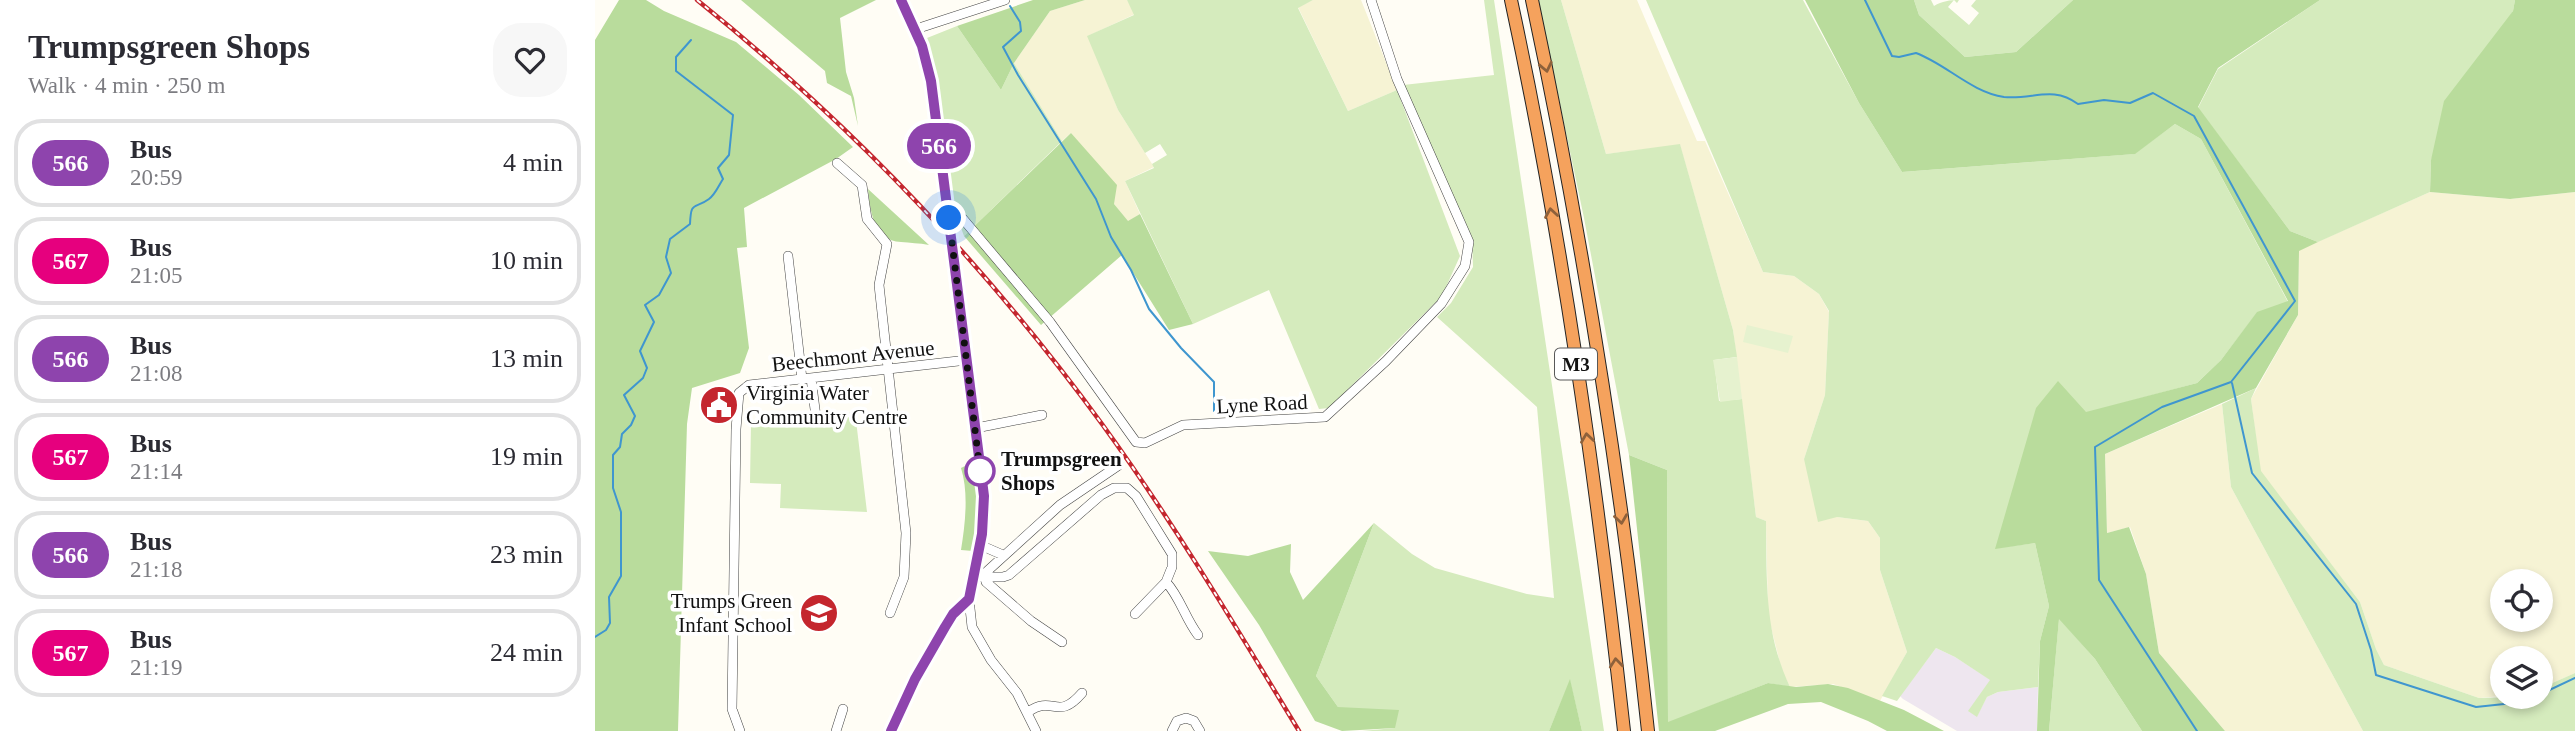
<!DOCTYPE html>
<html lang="en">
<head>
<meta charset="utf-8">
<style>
  :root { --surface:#fff; --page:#f7f7f7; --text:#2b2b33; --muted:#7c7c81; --line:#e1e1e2 }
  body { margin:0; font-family:"Times New Roman",serif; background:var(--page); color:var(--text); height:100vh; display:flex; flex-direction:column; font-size:26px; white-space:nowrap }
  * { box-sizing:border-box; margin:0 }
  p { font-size:23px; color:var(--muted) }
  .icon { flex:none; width:38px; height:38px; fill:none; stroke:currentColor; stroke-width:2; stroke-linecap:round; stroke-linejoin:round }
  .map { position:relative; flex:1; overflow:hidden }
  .panel { display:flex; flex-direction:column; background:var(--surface); width:595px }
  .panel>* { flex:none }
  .badge { padding:0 14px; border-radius:23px; font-size:24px; line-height:46px }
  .buttons { position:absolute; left:1895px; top:569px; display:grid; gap:14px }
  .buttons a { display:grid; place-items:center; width:63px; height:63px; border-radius:50%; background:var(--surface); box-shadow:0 4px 10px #0003; font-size:35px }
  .you { position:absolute; width:35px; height:35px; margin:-18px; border:5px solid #fff; border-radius:50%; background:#1a73e8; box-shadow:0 0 0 10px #1a73e833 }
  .map>.badge { position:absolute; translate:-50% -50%; box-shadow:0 0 0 4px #fff }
  .round { display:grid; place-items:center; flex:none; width:74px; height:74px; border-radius:28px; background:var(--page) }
  .overview { display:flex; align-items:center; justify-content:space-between; height:119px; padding:0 28px }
  h1 { font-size:33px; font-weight:600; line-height:52px }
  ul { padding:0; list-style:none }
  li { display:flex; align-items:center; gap:21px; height:88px; margin:0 14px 10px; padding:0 14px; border:4px solid var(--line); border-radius:28px }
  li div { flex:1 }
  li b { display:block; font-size:26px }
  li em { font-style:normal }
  li .badge { min-width:77px; font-weight:700; text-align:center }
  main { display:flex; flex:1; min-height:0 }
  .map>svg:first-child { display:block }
</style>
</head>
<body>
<main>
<section class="panel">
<div class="overview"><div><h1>Trumpsgreen Shops</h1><p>Walk · 4 min · 250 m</p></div><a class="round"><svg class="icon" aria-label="heart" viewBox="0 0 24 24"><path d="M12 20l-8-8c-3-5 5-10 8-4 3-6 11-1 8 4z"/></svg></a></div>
<ul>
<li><span class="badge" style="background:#8e44ad;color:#fff">566</span><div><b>Bus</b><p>20:59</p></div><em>4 min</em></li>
<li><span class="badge" style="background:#e6007e;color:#fff">567</span><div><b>Bus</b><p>21:05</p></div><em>10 min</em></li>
<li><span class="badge" style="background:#8e44ad;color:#fff">566</span><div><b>Bus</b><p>21:08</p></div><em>13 min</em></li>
<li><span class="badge" style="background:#e6007e;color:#fff">567</span><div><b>Bus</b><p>21:14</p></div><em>19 min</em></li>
<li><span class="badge" style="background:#8e44ad;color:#fff">566</span><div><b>Bus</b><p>21:18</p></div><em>23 min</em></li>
<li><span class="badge" style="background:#e6007e;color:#fff">567</span><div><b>Bus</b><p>21:19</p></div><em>24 min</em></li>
</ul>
</section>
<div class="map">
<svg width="1980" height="731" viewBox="0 0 1980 731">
  <rect width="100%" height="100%" fill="#fffdf5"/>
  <!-- industrial -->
  <path fill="#eee6ef" d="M1341,648l19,9 36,23 -22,31 8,5 10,-19 11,-5 40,-5 -1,44h-80l-54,-32 -3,-3z"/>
  <!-- farmland -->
  <path fill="#f6f3d4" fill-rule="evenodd" d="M490,0h42l8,14 -47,22 30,74 36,57 -29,14 15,33 -12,8 -14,-18 -43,-71 -9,8 -48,-78 36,-52z
    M718,0h48l36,90 -49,21 -50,-104z
    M966,0h76l60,141h8l58,131 31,4 25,18 10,18 -4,83 -21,64 33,58 31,4 12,17v32l27,82 -27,49 -47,-17 -43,3 -8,-16 -14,-56 -2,-94 -10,-4 -23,-187 -53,-185 -74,9z
    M1835,192l80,7 65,-7v481l-34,15v-30h-38l-1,38 -23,2 -95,-33 -8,-16 -16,-47 -100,-131 -9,-72 47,-84 1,-65zM1908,581h38v39h-38z
    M1627,404l9,83 132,244h-138l-66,-78 -13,-79 -16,-47 -23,6 -2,-79z"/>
  <!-- green -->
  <path fill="#d5ebbd" d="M532,0h186l-15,8 50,103 49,-21 63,166 -18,40 -113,112 -10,1 -50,-119 -76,34 -68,-143 29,-13 -2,-4 15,-9 -7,-11 -15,9 -27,-43 -31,-74 47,-21z
    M889,0h10l110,731h-22l-12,-50 -21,50h-187l33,-3 -57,-21 -22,-31 58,-153 38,31 23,14 92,26 27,4 -17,-191 -100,-90 14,-14 22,-36 -1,-30 -69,-152 91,-10z
    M943,0h23l45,154 74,-10 53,186 4,27 -23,3 5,41 23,-2 14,118 10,4c1,59 -2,111 24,166l-22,-4 -100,40 -1,-253 -38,-15 -45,-237z
    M1051,0h157l56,103 43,69 232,-18 41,-30 26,15 87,163 -31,11 -36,47 -24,23 -111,30 -90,135 39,-5 14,63 -9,35 -2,46 -40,5 -11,5 -10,20 -9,-6 22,-31 -35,-23 -19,-9 -39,53 -15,-5 25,-44 -27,-82v-32l-12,-17 -31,-4 -19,5 -14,-63 21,-64 4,-84 -10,-17 -25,-18 -31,-4z
    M1319,0h17l3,6c8,-5 16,-6 25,-6l-2,3 -3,-3 -6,7 21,18 10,-12 -8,-7 5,-6h97l-57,52 -51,5 -46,-42z
    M1725,0h195l-2,11 -82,149 -1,32 -112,50 -28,-11 -92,-123 20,-39z
    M362,26l44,64 13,-27 48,78 -98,95c-16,-42 -18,-84 -24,-128 -3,-23 -8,-47 -13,-70z
    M1661,388l-5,11 10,72 99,131 16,47 8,16 95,33 62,-2v-8l34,-15v58h-212l-132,-244 -9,-83z
    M260,412l12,100 -87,-4 1,-24 -31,-1 1,-61z
    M1464,618l36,41 47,72h-93z"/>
  <!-- forest -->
  <path fill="#b9dc9c" d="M24,0h27l18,11 72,31 63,53 54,52 -17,12 -92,49 3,39 -10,1 12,100 -9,25 -48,15 -5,36 -9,307h-83v-691z
    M146,0h135l-36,18 6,54 8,26 4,28 -7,-30 -24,-13 -2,-12z
    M438,0h52l-35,11 -36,52 -13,27 -44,-64z
    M1210,0h109l5,15 46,42 51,-5 57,-52h247l-102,68 -20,39 92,124 28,11 -19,9 -1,64 -42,73 -151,66 2,79 22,-6 17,47 13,79 66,78h-83l-47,-72 -36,-40 -10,112h-12l3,-90 9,-35 -14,-63 -40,6 41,-141 22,-27 28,31 111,-29 24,-23 36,-48 31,-11 -87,-162 -26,-15 -40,30 -233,18 -43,-69z
    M1920,0h60v192l-65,7 -80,-7 1,-32 13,-59 69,-90z
    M476,133l46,52 -3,19 14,17 12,-7 53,110 -24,6 -47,-75 -81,70 -77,-89z
    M273,189l61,56c-10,-2 -19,-2 -28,-3 -28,-1 -31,-33 -33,-53z
    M1034,455l38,15 1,252 100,-39 28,4 32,-3 20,4 56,22 40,21h-57l-19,-10 -47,-19 -33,2 -73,27h-56z
    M370,466h8l6,5v53l-6,27 -12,-1c4,-25 8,-57 0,-82z
    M779,523l-58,153 22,31 61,3 -4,18 -53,3 -27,-10 -56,-96 -51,-74 40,5 43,-12 -1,28 13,28z
    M975,679l12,52h-33z"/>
  <!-- pitch -->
  <path fill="#e6f2cf" d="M1152,325l46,11 -5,17 -45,-11z
    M1142,357l5,42 -22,3 -7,-42z"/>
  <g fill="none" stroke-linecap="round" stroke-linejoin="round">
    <!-- stream -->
    <path stroke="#3f96cf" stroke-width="2" d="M1270,0l27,56 7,1 17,-4c30,11 55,39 88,44 29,3 48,-12 74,7l26,-4 26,3 23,-10 41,23 101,185 -64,81 -69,25 -67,40 4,133 98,151
      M415,6l10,16 1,9 -18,16 15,28 78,124 15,38 20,33 18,39 32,39 33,34v29
      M1637,383l20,90 104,131 15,46 5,25 100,32 47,-5 12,-6
      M0,637l11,-7 4,-7 -1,-26 12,-21v-64l-8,-24v-33l7,-8 2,-13 9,-9 4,-9 -11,-21 19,-17 4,-10 -7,-17 14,-29 -9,-17 14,-10 12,-22 -5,-16 4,-18 20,-15c1,-24 4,-14 19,-25 6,-4 10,-14 14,-20l-5,-11 11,-13 4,-40 -57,-44v-14l15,-17
      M1946,694l34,-16"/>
    <defs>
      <path id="minor" d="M306,0l21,45 9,36 53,415 -2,38 -13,65 3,28 19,33 26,33 19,38
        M321,29l89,-29
        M242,163l25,22 5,34 20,25 -8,41 27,248 -2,44 -14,36
        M354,212l14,7 87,103 86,120 9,1 38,-18 142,-8 61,-56 55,-57 24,-38 4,-24 -72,-163 -26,-79
        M193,256l14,123
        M216,378l5,39
        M381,428l66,-13
        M385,545l23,10
        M378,577h30l6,-2 92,-80 13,-7h13l9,8 36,58v13l-6,15 -31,32
        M571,582c14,15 19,36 32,53
        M467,642l-31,-21 -45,-39 -2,-8 76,-69 59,-40
        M433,712c26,-18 29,10 54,-19
        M145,731l-8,-22 4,-280 3,-36 10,-8 218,-25
        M241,731l7,-22
        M296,731c13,-31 51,-117 78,-132
        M577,731l5,-10 9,-3 8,3 6,10"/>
      <path id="highway" d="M916,0c52,241 86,486 113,731
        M937,0c51,240 90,487 116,731"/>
    </defs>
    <!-- minor casing -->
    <use href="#minor" stroke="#444" stroke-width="10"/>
    <!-- highway casing -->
    <use href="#highway" stroke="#222" stroke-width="14"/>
    <!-- minor -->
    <use href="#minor" stroke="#fff" stroke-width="9"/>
    <!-- highway -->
    <use href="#highway" stroke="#f5a25d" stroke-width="12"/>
    <defs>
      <path id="rail" d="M102,0c152,122 290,267 405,424 72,99 134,203 197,307"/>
    </defs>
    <!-- rail casing -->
    <use href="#rail" stroke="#c4262e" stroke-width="4.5"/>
    <!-- rail -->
    <use href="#rail" stroke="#fff" stroke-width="2" stroke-dasharray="5" stroke-linecap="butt"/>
  </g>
  <!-- one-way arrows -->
  <defs><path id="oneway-chevron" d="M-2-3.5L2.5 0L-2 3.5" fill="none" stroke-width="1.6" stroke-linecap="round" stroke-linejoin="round" transform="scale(1.75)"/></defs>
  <g stroke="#8e613b">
    <use href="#oneway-chevron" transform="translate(951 67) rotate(78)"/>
    <use href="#oneway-chevron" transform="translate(956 213) rotate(-99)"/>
    <use href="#oneway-chevron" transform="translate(992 438) rotate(-98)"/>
    <use href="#oneway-chevron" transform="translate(1026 519) rotate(82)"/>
    <use href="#oneway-chevron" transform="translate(1021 663) rotate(-96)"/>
  </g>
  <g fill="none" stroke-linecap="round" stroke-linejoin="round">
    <defs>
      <path id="line" d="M296,731l24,-52 30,-52 8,-13 16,-15 13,-65 2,-38 -53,-415 -9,-35 -21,-46"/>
    </defs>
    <!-- line casing -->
    <use href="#line" stroke="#fff" stroke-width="16"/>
    <!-- line -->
    <use href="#line" stroke="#8e44ad" stroke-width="10"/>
    <!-- walk -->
    <path stroke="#111" stroke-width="7" stroke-dasharray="0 12.6" d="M354,218l32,261 -1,-8"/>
  </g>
  <!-- icons -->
  <defs>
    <symbol id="civic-disc" viewBox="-11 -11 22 22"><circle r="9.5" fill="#c4262e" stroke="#fff"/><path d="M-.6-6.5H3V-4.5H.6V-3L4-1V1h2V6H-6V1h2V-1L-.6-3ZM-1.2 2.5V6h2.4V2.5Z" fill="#fff"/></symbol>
    <symbol id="school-disc" viewBox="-11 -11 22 22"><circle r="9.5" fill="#c4262e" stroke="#fff"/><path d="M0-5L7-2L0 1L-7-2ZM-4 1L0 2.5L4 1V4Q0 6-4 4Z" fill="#fff"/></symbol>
  </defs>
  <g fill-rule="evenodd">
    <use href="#civic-disc" x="102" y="383" width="44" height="44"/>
    <use href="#school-disc" x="202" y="591" width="44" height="44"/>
  </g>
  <!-- markers -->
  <circle fill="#fff" stroke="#8e44ad" stroke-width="3.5" cx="385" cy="471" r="14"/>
  <g text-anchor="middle" stroke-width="7" stroke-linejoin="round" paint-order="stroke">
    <!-- shield labels -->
    <rect fill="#fff" stroke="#585858" stroke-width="2" x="960" y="348.5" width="42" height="31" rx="5"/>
    <g font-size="19" font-weight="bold" fill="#111">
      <text x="981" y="371">M3</text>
    </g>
    <!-- street labels -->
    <g font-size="21" fill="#111" stroke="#fff">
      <text transform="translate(258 356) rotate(-6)" y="7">Beechmont Avenue</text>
      <text transform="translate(667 404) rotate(-3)" y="7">Lyne Road</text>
    </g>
    <!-- poi labels -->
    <g font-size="21" fill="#111" stroke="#fff" text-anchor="start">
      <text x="151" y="400">Virginia Water<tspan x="151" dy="24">Community Centre</tspan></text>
      <text x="197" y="608" text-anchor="end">Trumps Green<tspan x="197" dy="24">Infant School</tspan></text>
    </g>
    <!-- stop labels -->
    <g font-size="21" font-weight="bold" fill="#111" stroke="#fff" text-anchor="start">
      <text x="406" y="466">Trumpsgreen<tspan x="406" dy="24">Shops</tspan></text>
    </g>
  </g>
</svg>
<div class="buttons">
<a><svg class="icon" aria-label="locate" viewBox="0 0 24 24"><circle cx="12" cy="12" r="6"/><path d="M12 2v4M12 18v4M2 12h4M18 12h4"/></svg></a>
<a><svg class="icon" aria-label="layers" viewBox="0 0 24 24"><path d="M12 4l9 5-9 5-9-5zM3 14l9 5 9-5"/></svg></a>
</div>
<div class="you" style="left:354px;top:218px"></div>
<b class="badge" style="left:344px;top:146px;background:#8e44ad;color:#fff">566</b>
</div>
</main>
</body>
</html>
